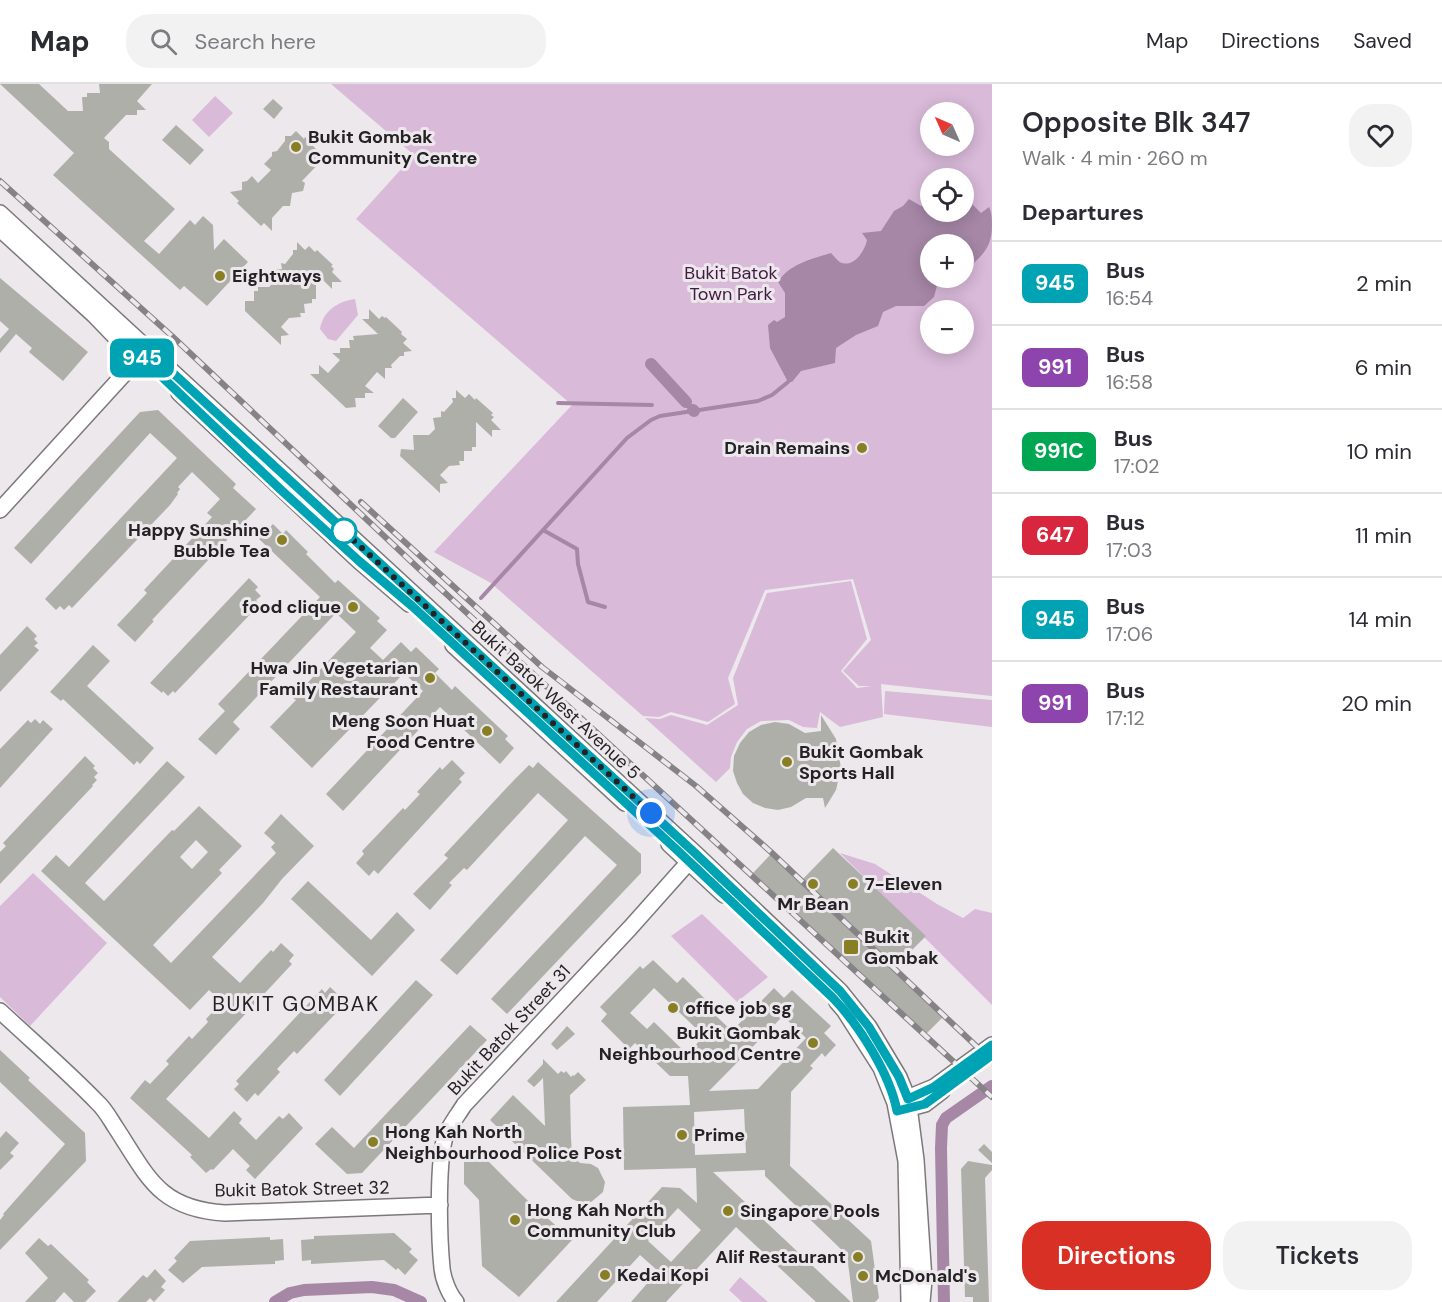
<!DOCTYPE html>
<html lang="en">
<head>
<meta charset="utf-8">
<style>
  :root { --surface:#fff; --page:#f2f2f3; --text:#2b2b33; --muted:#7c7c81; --line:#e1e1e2; --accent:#d93025 }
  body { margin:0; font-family:"DM Sans",sans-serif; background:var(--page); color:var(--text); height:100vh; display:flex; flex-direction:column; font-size:22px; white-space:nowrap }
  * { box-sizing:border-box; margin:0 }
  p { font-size:20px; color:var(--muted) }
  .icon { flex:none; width:33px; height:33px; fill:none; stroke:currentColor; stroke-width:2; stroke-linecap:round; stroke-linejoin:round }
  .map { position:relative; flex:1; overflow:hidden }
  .details { display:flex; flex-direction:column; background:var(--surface); width:450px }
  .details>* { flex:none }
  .badge { padding:0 12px; border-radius:9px; font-size:21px; line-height:39px }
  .needle { width:39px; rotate:315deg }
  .controls { position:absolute; left:920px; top:18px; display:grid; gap:12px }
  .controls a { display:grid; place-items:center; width:54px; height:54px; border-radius:50%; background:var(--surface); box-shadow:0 3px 15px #0003; font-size:30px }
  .you { position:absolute; width:30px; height:30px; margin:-15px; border:4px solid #fff; border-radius:50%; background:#1a73e8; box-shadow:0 0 0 9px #1a73e833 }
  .map>.badge { position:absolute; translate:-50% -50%; box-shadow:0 0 0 3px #fff }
  h2 { padding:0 30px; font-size:22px; line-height:54px }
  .round { display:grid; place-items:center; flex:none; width:63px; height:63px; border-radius:24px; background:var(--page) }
  .overview { display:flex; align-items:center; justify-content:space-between; height:102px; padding:0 30px }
  h1 { font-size:28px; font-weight:600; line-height:45px }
  .primary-button { display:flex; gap:12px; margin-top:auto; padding:12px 30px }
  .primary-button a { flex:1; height:69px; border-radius:24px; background:var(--accent); color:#fff; font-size:24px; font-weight:600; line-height:69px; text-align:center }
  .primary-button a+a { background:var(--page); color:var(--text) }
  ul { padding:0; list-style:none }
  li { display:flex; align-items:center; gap:18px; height:84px; padding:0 30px; border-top:2px solid var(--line) }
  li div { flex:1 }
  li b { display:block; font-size:22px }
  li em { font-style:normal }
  li .badge { min-width:66px; font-weight:700; text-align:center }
  header { display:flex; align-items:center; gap:36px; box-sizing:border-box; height:84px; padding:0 30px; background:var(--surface); border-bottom:2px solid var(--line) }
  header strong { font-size:28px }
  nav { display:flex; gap:33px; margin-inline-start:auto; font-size:21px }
  .search { width:420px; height:54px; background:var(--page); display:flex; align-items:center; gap:15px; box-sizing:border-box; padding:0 21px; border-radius:24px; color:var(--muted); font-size:22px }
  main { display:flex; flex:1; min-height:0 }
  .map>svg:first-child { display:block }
</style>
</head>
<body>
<header>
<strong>Map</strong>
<div class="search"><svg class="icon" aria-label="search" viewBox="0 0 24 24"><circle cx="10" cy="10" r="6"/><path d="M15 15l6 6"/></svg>Search here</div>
<nav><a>Map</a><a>Directions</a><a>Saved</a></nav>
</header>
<main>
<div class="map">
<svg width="992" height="1218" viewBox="0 0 992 1218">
  <rect width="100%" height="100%" fill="#ece8ec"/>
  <!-- green -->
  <path fill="#d9bad9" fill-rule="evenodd" d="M331,0h661v612l-111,-12 2,33 -43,10 -20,-15 -3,16 -14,-1 -14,-7 -28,1 -14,8 -10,13 -6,15 -1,11 -14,14 -71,-64 15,1 11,-4 36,10 31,-20 -5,-27 34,-85 84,-12 16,58 -26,32 16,17 15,-2h-13l-16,-15 28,-31 -18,-61 -88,11 -37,88 7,26 -27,18 -37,-10 -12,5 -16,-1 -152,-133 -57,-31 138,-147 -216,-186 58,-64zM930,28h33v34h-33zM930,94h33v34h-33zM930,160h33v34h-33zM930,226h33v34h-33z
    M215,12l18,17 -24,24 -17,-17z
    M355,215l3,16 -22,26 -8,-2 -8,-10c3,-18 18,-28 35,-30z
    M885,607l107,9v27l-108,-13z
    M840,769l35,11 62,40 26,14 12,-9 17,4v92z
    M33,789l74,70 -77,83 -30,-29v-91z
    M702,830l66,63 -31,25 -66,-66z
    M740,1193l28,25h-26l-13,-12z"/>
  <!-- water -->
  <path fill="#a687a6" d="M963,111l18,18 8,-6c3,6 3,12 3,19 0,23 -12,32 -29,46v-28h-33v34h21l-13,4 -4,15 -10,9h-28l-13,6 -5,14 -22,9 -20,13 -1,15 -34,8 -9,11h-4l-18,-34 -2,-23 6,-5 3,2 8,-5v-24l-7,-11c11,-18 34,-23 53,-29 3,3 7,9 11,10 13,4 23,-13 25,-23l-5,-7 19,-2 13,-20 9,-5 6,-7 12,7 9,-5v11h33z"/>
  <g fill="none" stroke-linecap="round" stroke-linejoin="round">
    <!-- stream -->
    <path stroke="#a687a6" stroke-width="4" d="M558,319l94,2
      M543,446l34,19 1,15 10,38 17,5
      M481,514l146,-160 24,-18 9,-4 98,-15 14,-6 16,-13"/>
    <!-- canal -->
    <path stroke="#a687a6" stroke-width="12" d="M651,280l35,38
      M693,326l1,1
      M275,1218l15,-9 14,-3 68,-3 22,3 27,12
      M944,1218l-3,-154 1,-23 4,-7 46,-32"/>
  </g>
  <!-- building -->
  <path fill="#afafaa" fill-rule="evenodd" d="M0,0h39l29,27h15l-1,-14h5v-4h13l-1,-9h53l-15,17 9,9h-9v5h-11l-22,23 5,4v7l66,60 -31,32 15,13 31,-34 5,5 8,-9 10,9 1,25 10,-11 24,23 -41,44 -23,-20 -4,4 -127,-115 21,-22z
    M273,15l10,9 -9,11 -11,-10z
    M176,41l28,25 -14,15 -28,-25z
    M296,47l8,8 1,-2 19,21 -22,23 3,2 -2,8 -11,2 -2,13h-7l-11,12v13l-8,-8 -3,3 -24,-23 2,-2 -9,-9 12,-2v-8l5,-1 5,-5 6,7 13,-13 -7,-6 8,-8v-4l5,-1 8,-10v-5h6z
    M297,158l8,8 4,-4 6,6 2,-2 16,15 -2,1 3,3 -2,3 10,10h-10v7l-16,-16v26h-4v4l-8,1 1,9h-5l1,4 -12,1 -8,9 8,8 -8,1v9l-36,-34v-10h9v-10h4v-4h11l6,-6 -1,-11 8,-1 -1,-6 4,1 8,-10v-4h4z
    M0,194l88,74 -25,29 -34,-29 3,-4 -16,-14 -16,19v-14l9,-10 -9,-8z
    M369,225l10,10 3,-3 3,2 1,-1 16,15 -1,2 6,5 -4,4 9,8 -8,1v4h-4l-9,9 1,3h-7v11l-8,-7 -12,14 9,7h-9v5h-10l1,9 -10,1 -36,-34h9v-9l9,8 12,-13 -8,-7h8v-5h10l-1,-8h5l-1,-4 25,-2 -16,-15h7z
    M456,306l9,8 4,-4 6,6 1,-2 17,15 -2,2 3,2 -3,3 10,10h-9v7l-16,-15v25h-4v4h-8v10h-5l1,4 -11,1 -9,9 8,8 -8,1v9l-40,-37 1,-7 13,1 -1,-15h16l6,-6 -2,-11 8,-1v-6l3,1 9,-10 -1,-4h4z
    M403,314l15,14 -23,26h-4l-13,-12z
    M158,326l78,74 -3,4 23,21 -104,111 2,1 -19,21 -18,-17 30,-32 -3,-3 68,-73 -5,-4 13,-14 -28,-27 -14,15 2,2 -3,4 1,1 -8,11 -98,103 -3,-3 -5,5 -4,-4 -4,4 -11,-11 132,-141 -27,-25 -119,131 -17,-16 126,-136z
    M273,440l10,10 3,-4 22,22 -2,2 29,29 3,-3 42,38 -3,3 10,9 -17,18 13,12 18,-18 10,10 5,-5 23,22 -4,4 17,17 3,-4 53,50 -3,3 9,9 -14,16 -60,-57 -97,104 -17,-17 97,-103 -19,-18 -92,95 -42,-41 26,-27 -3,-2 63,-66 -20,-19 -103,109 7,7 -24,26 -18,-16 27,-28 -7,-7 102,-107 -61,-58z
    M249,494l9,9 -3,3 6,6 -5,4 4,4 -85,89 -2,-2 -5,5 -5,-5 -1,2 -12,-10z
    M27,542l10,10 -3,3 4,4 -4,3 5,4 -39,42v-37z
    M93,561l17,16 -23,25 67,62 -14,16 -3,-3 -3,4 -71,-66 -2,2 -11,-9z
    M821,631l15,24 5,29 -5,22 -11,18 -2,-10h-17l-15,9 -13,3 -13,-2 -12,-5 -10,-9 -6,-11 -4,-12 1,-15 6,-13 9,-11 12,-7 14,-3 14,2 16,9 16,-2z
    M35,635l5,5 3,-4 10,9 -53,59v-39l28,-29 3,3z
    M85,672l10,10 -2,2 5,5 -4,4 3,3 -5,5 1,1 -93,98v-32l6,-6 -3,-3z
    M452,676l13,13 -6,6 3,3 -84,92 -4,-4 -5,6 -13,-13 8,-9 -2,-3 41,-43 2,2 15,-16 -3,-2 23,-25 2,3z
    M167,677l18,16 -100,106 19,18 68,-71 2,1 25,-25 43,40 -23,24 3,3 -69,72 18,18 105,-110 -5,-6 4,-4 -11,-10 17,-19 33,32 -32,33 -19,24 -51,54 28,26 31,-33 2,2 8,-9 13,12 -5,6 3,3 -126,135 43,39 25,-27 8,8 -3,4 17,17 23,-24 4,3 6,-6 14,15 -48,51 -9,-9 4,-4 -17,-17 -20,21 -2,-1 -5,4 -16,-16 2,-2 -62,-57 15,-18 5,4 19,-20 -3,-3 23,-25 3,3 16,-17 -2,-3 16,-17 -13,-12 -19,20 -149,-139 15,-16 13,12zM196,756l12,12 -16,17 -12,-12z
    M538,678l103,92v19l-134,141 -16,-15 126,-134 -32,-29 -128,139 -17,-15 128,-140 -30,-27 -71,77 -3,-2 -15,15 3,2 -22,25 -17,-16 35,-36 -4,-3 71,-76 14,-14 4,3z
    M833,764l93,88 -32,32 51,47 -19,19 -173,-161 18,-19 30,27z
    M308,797l63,59 26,-28 18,18 -43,46 -81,-77z
    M653,876l24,23 6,-6 36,36 -3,3 16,15 42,-43 10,10 8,-8 39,36 -7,7 12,12 -11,12 -3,-4 -12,13 3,2 -22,24 -1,74 81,75 8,57 -4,4h-22l-6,-47 -82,-79v-6l-52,2 138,130h-35l-80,-75 -70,75h-35l27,-31 -18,-16 -43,47h-41l106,-115 18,1 17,15 -1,-35 -72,2 -1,-63 67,-2 -2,-29h-18l-35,-33 -6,6 -28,-28 6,-7 -7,-7 40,-41 3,3zM654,904l50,48 -17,18 -33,-32 -7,7 -17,-16zM783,932l23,22 -48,51 -49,2zM744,1025l2,44 -51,2 -1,-43zM678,1124l23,22 -30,32 -23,-21z
    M416,896l17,15 -93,101 -16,-16z
    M330,903l13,12 -8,8 3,4 -41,43 -3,-3 -17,18 3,3 -22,24 -3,-3 -8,9 -13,-13 5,-5 -3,-3 86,-92 3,4z
    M470,941l17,15 -125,133 -15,1 -32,-30 17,-17 22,21z
    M567,942l8,8 -18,16 -6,-6z
    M0,966l30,28 -2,2 57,53 1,28 -86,89v-30l4,-5 -1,-1 62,-70 -65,-62z
    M543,975l15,15 3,-3 3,2 2,-2 5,6 2,-2 1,1 4,-4 8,8 -16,15 1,43 1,18 8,7 11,1 7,4 7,14 -2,10 -13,11h-8l-10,-4 -82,-79 23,-25 32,31 -2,-48 -9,9 -7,-6 16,-17z
    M6,1047l13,12 -9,10 4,3 -14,14v-32z
    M984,1060l8,8v11l-14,-13z
    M488,1077l37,37 47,42 -53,57 -37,-31 -3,-66 -15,-16v-22z
    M968,1077l24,4v5l-7,8 4,124h-16v-5h-8l-4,-128z
    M394,1149l18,16 -3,3 9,8 -13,15 -7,-7 -2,2 -12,-10 -73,4v-4l-9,1 -1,-21 13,-1v-3z
    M270,1153v3l13,-1 1,21 -9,1v3l-73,3 -19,16 -15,-13 9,-9 -3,-3 16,-17z
    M39,1154l9,8 3,-2 38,36 -2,2 9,9 -11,11h-11l-10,-10 -9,10h-30l23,-24 -23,-25z
    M155,1185l11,12 -5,6 4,3 -11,12 -4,-4 -4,4h-29l26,-27 4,3z"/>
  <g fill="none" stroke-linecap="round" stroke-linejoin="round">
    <defs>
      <path id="minor" d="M0,129l696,641 144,137 29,36 30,50 9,22 8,61 8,120 -2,22
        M0,145l94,86 29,30 17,11 11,10
        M179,309l180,168 50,43
        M0,426l147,-161
        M453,561l172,158
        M669,760l55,51
        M837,918l7,8 37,58 14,35 11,58 3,141
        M0,927c32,30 66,59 97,91 8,7 13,17 19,26 32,49 43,81 109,85l215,-8
        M900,1017l34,-14 58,-42
        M899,1027l26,-7 17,-13
        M456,1218c-7,-8 -13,-23 -14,-34 -3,-30 -5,-103 3,-131 4,-11 13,-22 19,-32l166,-177 65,-73"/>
    </defs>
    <!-- minor casing -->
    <use href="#minor" stroke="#7c787c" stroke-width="18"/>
    <!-- minor -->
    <use href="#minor" stroke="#fff" stroke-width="15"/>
    <defs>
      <path id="rail" d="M0,97l173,156 244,230 575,530
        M361,418l181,165 154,119 75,66 221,209"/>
    </defs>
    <!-- rail casing -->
    <use href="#rail" stroke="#868386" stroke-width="6"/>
    <!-- rail -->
    <use href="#rail" stroke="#ece8ec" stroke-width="4" stroke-dasharray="11" stroke-linecap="butt"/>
  </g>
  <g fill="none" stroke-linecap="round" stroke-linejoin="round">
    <defs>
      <path id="line" d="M992,961l-58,42 -26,12 -9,-22 -30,-50 -29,-36 -144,-137 -549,-505 -7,7 140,133 79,72 53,45 265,244 156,148c26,27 57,76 64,113l28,-7 67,-49"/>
    </defs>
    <!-- line casing -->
    <use href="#line" stroke="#fff" stroke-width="14"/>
    <!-- line -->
    <use href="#line" stroke="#00a3b4" stroke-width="9"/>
    <!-- walk -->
    <path stroke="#242224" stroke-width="6" stroke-dasharray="0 10.8" d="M344,447l-7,-6 314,288"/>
  </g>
  <!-- markers -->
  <g fill="#887e24" stroke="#ece8ec" stroke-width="2">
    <circle cx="296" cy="63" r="6"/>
    <circle cx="220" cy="192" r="6"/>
    <circle cx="862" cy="364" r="6"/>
    <circle cx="282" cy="456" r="6"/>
    <circle cx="353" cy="523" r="6"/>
    <circle cx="430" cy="594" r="6"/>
    <circle cx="487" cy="647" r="6"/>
    <circle cx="787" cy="678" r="6"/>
    <circle cx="813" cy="800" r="6"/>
    <circle cx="853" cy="800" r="6"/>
    <rect x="843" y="855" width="16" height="16" rx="3"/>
    <circle cx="673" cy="924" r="6"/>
    <circle cx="813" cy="959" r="6"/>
    <circle cx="682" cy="1051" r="6"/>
    <circle cx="373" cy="1058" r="6"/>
    <circle cx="728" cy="1127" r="6"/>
    <circle cx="515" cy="1136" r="6"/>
    <circle cx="858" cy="1173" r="6"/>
    <circle cx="605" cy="1191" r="6"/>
    <circle cx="863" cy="1192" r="6"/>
  </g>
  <circle fill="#fff" stroke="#00a3b4" stroke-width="3" cx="344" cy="447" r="12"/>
  <g text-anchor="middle" stroke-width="6" stroke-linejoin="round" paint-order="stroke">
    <!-- poi labels -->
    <g font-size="18" font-weight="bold" fill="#242224" stroke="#ece8ec" text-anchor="start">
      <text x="308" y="59">Bukit Gombak<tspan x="308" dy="21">Community Centre</tspan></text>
      <text x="232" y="198">Eightways</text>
      <text x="850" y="370" text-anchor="end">Drain Remains</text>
      <text x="270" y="452" text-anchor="end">Happy Sunshine<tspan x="270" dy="21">Bubble Tea</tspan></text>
      <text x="341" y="529" text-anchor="end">food clique</text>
      <text x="418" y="590" text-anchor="end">Hwa Jin Vegetarian<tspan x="418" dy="21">Family Restaurant</tspan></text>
      <text x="475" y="643" text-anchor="end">Meng Soon Huat<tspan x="475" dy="21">Food Centre</tspan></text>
      <text x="799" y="674">Bukit Gombak<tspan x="799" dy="21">Sports Hall</tspan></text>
      <text x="865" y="806">7-Eleven</text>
      <text x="813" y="826" text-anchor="middle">Mr Bean</text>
      <text x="864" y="859">Bukit<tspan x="864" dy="21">Gombak</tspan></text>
      <text x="685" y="930">office job sg</text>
      <text x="801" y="955" text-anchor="end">Bukit Gombak<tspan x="801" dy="21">Neighbourhood Centre</tspan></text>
      <text x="385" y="1054">Hong Kah North<tspan x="385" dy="21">Neighbourhood Police Post</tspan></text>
      <text x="694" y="1057">Prime</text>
      <text x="527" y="1132">Hong Kah North<tspan x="527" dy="21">Community Club</tspan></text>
      <text x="740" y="1133">Singapore Pools</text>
      <text x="846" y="1179" text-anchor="end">Alif Restaurant</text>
      <text x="617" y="1197">Kedai Kopi</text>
      <text x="875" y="1198">McDonald's</text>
    </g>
    <!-- park labels -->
    <g font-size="18" fill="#421943" stroke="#ece8ec">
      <text x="731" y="195">Bukit Batok<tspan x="731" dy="21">Town Park</tspan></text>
    </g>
    <!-- street labels -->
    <g font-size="18" fill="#242224" stroke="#ece8ec">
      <text transform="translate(556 616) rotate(43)" y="6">Bukit Batok West Avenue 5</text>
      <text transform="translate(509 946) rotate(-47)" y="6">Bukit Batok Street 31</text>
      <text transform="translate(302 1105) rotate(-1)" y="6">Bukit Batok Street 32</text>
    </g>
    <!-- quarter labels -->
    <g font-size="21" letter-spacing="1.5" fill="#242224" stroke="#ece8ec">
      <text x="296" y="927">BUKIT GOMBAK</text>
    </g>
  </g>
</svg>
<div class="controls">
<a><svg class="needle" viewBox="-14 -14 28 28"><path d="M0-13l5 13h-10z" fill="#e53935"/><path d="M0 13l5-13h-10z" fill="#7c7c81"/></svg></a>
<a><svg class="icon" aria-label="locate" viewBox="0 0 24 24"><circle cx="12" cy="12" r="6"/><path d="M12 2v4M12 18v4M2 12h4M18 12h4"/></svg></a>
<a>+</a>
<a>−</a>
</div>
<div class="you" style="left:651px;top:729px"></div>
<b class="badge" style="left:142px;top:274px;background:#00a3b4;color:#fff">945</b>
</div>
<section class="details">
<div class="overview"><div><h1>Opposite Blk 347</h1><p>Walk · 4 min · 260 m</p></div><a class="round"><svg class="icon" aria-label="heart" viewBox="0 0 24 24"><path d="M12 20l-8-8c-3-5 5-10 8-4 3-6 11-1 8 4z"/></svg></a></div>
<h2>Departures</h2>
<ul>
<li><span class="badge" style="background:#00a3b4;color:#fff">945</span><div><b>Bus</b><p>16:54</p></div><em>2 min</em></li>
<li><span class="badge" style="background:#8e44ad;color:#fff">991</span><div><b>Bus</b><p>16:58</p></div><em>6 min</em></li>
<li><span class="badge" style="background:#00a651;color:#fff">991C</span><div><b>Bus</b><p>17:02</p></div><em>10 min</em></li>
<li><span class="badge" style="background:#d7263d;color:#fff">647</span><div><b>Bus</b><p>17:03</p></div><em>11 min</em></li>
<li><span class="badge" style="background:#00a3b4;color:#fff">945</span><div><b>Bus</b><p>17:06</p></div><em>14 min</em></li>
<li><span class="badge" style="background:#8e44ad;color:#fff">991</span><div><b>Bus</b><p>17:12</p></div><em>20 min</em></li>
</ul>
<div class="primary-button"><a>Directions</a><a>Tickets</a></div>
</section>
</main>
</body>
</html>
